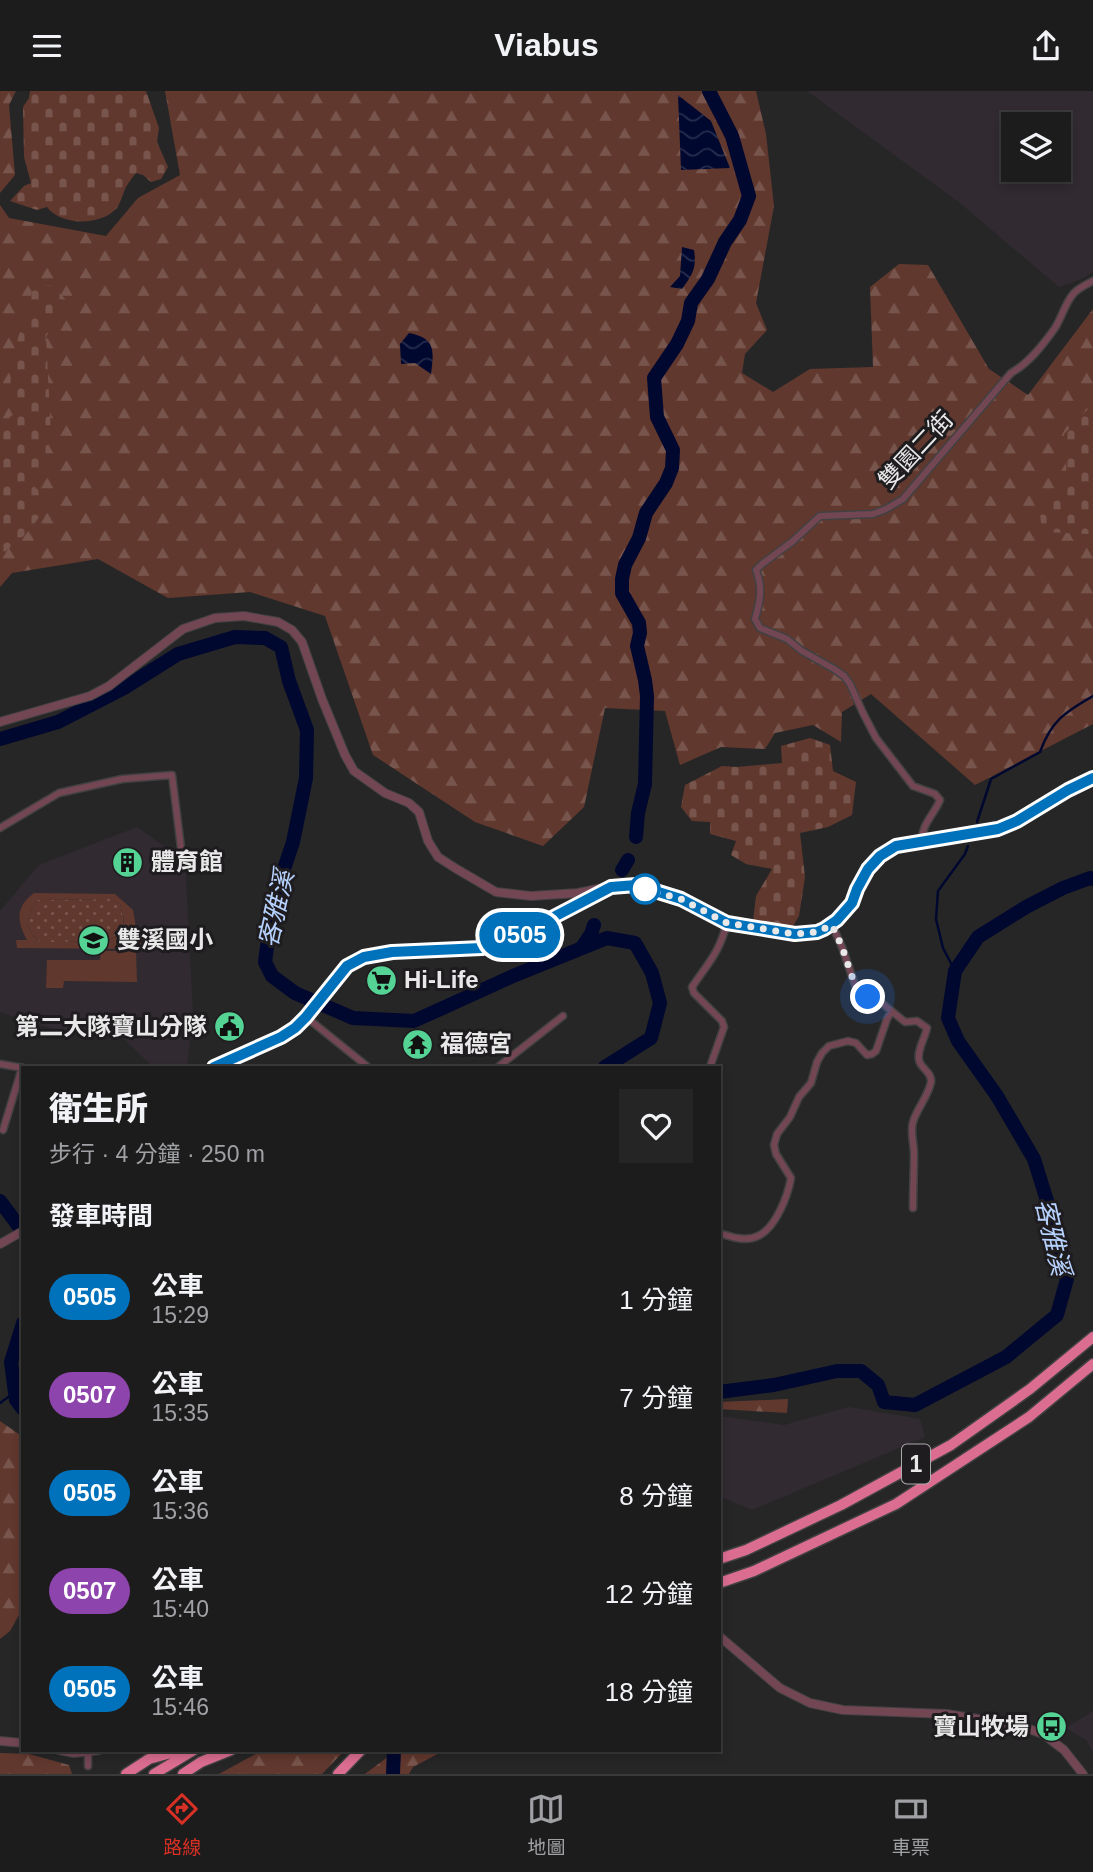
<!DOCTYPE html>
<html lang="zh-TW">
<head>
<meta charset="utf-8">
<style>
  :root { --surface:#1d1c1d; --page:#252526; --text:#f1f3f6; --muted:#a0a1a4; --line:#3b3a3b; --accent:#d93025 }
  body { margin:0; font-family:Helvetica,"Noto Sans TC",sans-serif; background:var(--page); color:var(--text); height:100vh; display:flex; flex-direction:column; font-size:26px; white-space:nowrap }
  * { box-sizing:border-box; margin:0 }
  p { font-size:23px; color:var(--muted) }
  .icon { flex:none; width:38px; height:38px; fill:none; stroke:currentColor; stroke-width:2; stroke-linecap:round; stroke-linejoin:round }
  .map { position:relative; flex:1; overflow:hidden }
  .sheet { position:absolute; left:21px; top:975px; width:700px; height:686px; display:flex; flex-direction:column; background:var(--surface); border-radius:0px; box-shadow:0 4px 10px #0003,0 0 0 2px var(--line) }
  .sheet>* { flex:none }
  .badge { padding:0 14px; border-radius:23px; font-size:24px; line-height:46px }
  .fabs { position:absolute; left:1001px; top:21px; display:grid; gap:14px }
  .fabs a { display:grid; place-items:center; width:70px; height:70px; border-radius:0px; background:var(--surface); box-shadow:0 4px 10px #0003,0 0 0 2px var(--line); font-size:35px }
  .you { position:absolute; width:35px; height:35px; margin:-18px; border:5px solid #fff; border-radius:50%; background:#1a73e8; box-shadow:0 0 0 10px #1a73e833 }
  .map>.badge { position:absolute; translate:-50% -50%; box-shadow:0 0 0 4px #fff }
  h2 { padding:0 28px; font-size:26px; line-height:63px }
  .round { display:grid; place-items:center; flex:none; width:74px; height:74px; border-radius:0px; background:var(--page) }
  .head { display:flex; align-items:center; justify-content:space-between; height:119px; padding:0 28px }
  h1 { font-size:33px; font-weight:800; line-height:52px }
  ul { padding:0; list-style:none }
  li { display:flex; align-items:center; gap:21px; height:98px; padding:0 28px }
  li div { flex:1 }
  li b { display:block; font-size:26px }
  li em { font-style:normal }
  li .badge { min-width:77px; font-weight:700; text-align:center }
  header { display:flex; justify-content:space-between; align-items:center; height:91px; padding:0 28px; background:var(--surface); font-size:32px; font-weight:800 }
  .tab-bar { display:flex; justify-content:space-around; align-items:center; height:98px; border-top:2px solid var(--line); background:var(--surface); font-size:19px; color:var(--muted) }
  .tab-bar a { display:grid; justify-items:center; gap:4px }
  .tab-bar .current { color:var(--accent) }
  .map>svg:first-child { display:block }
</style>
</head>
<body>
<header><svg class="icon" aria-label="menu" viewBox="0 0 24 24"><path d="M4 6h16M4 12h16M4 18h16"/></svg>Viabus<svg class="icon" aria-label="share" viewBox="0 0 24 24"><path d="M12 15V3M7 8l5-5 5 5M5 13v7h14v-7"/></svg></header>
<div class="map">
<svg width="1093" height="1683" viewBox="0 0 1093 1683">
  <defs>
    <pattern id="grass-dots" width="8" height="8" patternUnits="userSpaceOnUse" patternTransform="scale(1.75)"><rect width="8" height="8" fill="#61382e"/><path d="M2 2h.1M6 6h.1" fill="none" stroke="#78554c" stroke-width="1.8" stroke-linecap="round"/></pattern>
    <pattern id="forest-firs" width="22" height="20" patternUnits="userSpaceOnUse" patternTransform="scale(1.75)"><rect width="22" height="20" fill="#61382e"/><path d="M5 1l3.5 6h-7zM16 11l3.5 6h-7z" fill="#78554c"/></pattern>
    <pattern id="cemetery-stones" width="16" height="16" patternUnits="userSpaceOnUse" patternTransform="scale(1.75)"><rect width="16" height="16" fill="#61382e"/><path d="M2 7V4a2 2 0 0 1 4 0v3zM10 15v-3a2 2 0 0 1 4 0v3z" fill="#78554c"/></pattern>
    <pattern id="water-waves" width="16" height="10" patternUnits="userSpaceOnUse" patternTransform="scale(1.75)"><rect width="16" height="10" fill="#00082f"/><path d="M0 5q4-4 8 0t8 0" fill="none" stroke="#252c4d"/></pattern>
  </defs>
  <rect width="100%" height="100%" fill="#272627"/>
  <!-- built -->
  <path fill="#312b31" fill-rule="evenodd" d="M807,0h286v180l-9,7 -25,9 -99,-84zM1013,33h46v46h-46z
    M137,736l48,34 8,154 -6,52h-34l-30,-29 -64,-7 -59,-19v-101l39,-46z
    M849,1316l71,12 5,18 -173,73 -33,-14v-80l65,9z
    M1093,1620v41l-7,-12 -20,-12z"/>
  <!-- grass -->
  <path fill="url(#grass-dots)" d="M110,808l10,5c11,35 -6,37 -35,37 -15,1 -30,1 -45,1 -17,-17 -14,-22 -3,-42z"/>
  <!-- forest -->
  <path fill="url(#forest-firs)" d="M0,0h16l-7,14 6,70 -15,18z
    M165,0h591l10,43 8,72 -18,97 11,27 -22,24 -3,19 31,19 37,-23 63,-2 -3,-80 29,-23 29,1 61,104 39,26 65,-86v415l-118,61 -104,-91 -29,18 -1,30 -28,-17 -38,8 -10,16 -44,-2 -41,18 -15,-54 -60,-3 -21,99 -41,39 -68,-24 -102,-67 -48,-139 -75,-24 -82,6 -70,-39 -86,14 -12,14v-382l9,13 97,18 32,-38 42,-23z
    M788,1308l-1,14 -68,-4v-7z
    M0,1330l23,16v171l-13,23 -10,8z
    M263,1659h82l-23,24h-103z
    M397,1659h48l-32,17 -4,7h-44z
    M0,1662l29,1 40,11 3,9h-72z"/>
  <!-- cemetery -->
  <path fill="url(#cemetery-stones)" d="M30,0h116l13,37 -2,14 11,25 -7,12 -10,3 -8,-7 -7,-2c-4,5 -7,9 -10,14 -3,6 -5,15 -9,21 -16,18 -56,18 -70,-1l-10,3 -27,-9 14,-15 7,-3 -7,-26 -1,-50 6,-9z
    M34,194h18l14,15 -20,37 5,98 -7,26 -12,15 -1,8 13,11 1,14 -16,22 -29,25v-130l18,-16 -8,-26 1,-23z
    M1090,316h3v126l-4,1 -47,-2 -3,-28 28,-25 -3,-45z
    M810,647l20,7 3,26 23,11 -4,33 -24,12 -28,6 5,44 -6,39 -9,15 -37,-10 3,-25 16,-27 -26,-5 -15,-9 5,-14 -26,-7v-12l-18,-1 -11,-14 4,-22 37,-19 15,1 45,-4 -1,-17z"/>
  <!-- pitch -->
  <path fill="#61382e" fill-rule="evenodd" d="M34,802l81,1 18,16 3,18 -7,9 14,-1 1,13 -127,-1 -1,-8h11c-10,-19 -12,-33 7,-47zM110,808l10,5c12,36 -6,37 -35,37 -15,1 -30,1 -45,1 -17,-16 -14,-23 -3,-42z
    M101,860h35l1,31 -73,-1 -1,7h-17l1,-28h53z"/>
  <!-- water -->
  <path fill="url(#water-waves)" d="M678,4l33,26 19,47 -49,2z
    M682,156l12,3c3,18 -2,25 -12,39l-12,-2 10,-11z
    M409,242c27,5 25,18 22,41l-16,-11 -14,1 -1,-20z"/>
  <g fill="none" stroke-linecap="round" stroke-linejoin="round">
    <!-- stream -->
    <path stroke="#00082f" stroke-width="2.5" d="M977,731l14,-43 49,-27c11,-31 25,-40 53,-56
      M955,880l-12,-23 -7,-29 2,-28 27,-37 3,-8
      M0,1312l15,-11"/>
    <!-- river -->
    <path stroke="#00082f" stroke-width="14" d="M0,648l58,-17 66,-34 54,-34 57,-17 30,1 16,9 8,34 18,49 -1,48 -13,64 -20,60 -8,60 7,14 23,17 58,25 61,3 99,-45 94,-38 28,5 17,30 8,30 -9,35 -46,29
      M636,746l2,-24 7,-29 2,-88 -2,-16 -8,-34 3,-13 -1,-10 -17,-30v-14l3,-14 14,-27 7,-25 20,-30 6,-15 1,-18 -16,-33 -3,-39 23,-34 11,-23 3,-18 17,-24 17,-37 15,-22 9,-24 -17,-60 -23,-45
      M622,779l6,-10
      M583,855l8,-12 3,-9
      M0,1110l23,31
      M23,1232l-12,39 5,38 7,9
      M719,1301l55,-7 63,-14h24l17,14 6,17 31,3 91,-48 51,-42 10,-36 -10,-46 -23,-74 -37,-63 -39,-55 -10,-23 7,-47 23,-34 48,-30 37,-19 27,-10 3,1
      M393,1683l1,-24"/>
    <defs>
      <path id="minor" d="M0,737l59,-35 63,-14 50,-4 10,81
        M922,751c-1,-18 12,-27 18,-42l-5,-6 -22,-8 -37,-48 -13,-25 -13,-29 -6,-8 -10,-7 -32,-18 -15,-12 -27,-11 -5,-9c5,-17 8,-31 1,-49l6,-6 31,-23 27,-25 53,-2 13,-5 17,-10 108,-126c18,-10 32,-28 44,-45 7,-11 10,-25 19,-35 5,-5 13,-9 19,-12
        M832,834l10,22 14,41 12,10 10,2 27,22 12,-1 10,7c-2,10 -10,22 -8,32 2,9 13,12 12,22 -3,15 -14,26 -18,40 -3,10 1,21 1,32 0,18 -1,36 -1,54
        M306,926l62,50
        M0,973l23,4
        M498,976l65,-51
        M710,976l14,-40 -2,-6 -28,-28 -2,-6c17,-25 27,-34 35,-64
        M3,1039l19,-62
        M719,1142c12,4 27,9 39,3 18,-8 30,-41 33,-58l-15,-24 -2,-9 3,-11 13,-17 9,-20 12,-14 6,-21 5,-9 7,-7 19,-5 8,2 11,12 5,-1 4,-3 11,-32 4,-7
        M88,1661v14"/>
      <path id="tertiary" d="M0,631l90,-26 19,-10 74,-57 32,-11 29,-2 34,6 14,8 10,12 20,57 23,56 9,16 31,22 24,10 10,9 9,29 10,16 17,11 41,24 35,4 47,-3 24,-5
        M214,976l67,-30 14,-9 11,-11 41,-51 17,-9 28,-5 90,-4 24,-6 105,-55 25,-2 45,15 46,23 68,11 22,-2 7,-3 13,-9 15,-17 5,-14 11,-20 12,-13 16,-10 102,-17 19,-8 50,-31 26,-12
        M0,1153l23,-13
        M719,1545l61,52 30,15 33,7 104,4 74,12 22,8 21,16 19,24
        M0,1650l23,2
        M59,1659l15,3 26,-3"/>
      <path id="motorway" d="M719,1468l27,-9 95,-45 110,-60 79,-56 63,-52
        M719,1492l35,-12 142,-67 133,-87 64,-53
        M126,1683l23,-15 33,-9
        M154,1683l40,-24
        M183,1683l18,-12 30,-12
        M338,1683l23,-24"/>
    </defs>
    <!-- minor casing -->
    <use href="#minor" stroke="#424142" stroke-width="9"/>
    <!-- tertiary casing -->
    <use href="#tertiary" stroke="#424142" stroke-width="10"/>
    <!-- motorway casing -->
    <use href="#motorway" stroke="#424142" stroke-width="13"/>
    <!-- minor -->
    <use href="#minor" stroke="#734654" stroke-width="6"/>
    <!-- tertiary -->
    <use href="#tertiary" stroke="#734654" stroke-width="8"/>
    <!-- motorway -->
    <use href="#motorway" stroke="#db6d91" stroke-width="10"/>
  </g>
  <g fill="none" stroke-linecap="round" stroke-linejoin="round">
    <defs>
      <path id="line" d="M214,976l67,-30 14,-9 11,-11 41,-51 17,-9 28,-5 90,-4 24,-6 105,-55 25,-2 45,14 46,24 68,11 22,-2 7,-3 13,-9 15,-17 5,-14 11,-20 12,-13 16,-10 102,-17 19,-8 51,-31 25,-12"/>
    </defs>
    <!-- line casing -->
    <use href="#line" stroke="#fff" stroke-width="16"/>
    <!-- line -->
    <use href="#line" stroke="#0072bc" stroke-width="10"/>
    <!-- walk -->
    <path stroke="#e9e8e9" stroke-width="7" stroke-dasharray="0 12.6" d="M645,798l36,10 46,24 68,11 22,-2 15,-7 10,22 14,41 12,9"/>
  </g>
  <!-- icons -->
  <defs>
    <symbol id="building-disc" viewBox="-11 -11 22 22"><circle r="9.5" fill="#54d395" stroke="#1e1c1e"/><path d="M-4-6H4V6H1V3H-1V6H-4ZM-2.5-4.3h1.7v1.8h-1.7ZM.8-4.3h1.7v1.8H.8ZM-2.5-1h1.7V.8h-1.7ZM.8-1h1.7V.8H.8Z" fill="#111"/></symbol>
    <symbol id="school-disc" viewBox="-11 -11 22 22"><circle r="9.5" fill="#54d395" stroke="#1e1c1e"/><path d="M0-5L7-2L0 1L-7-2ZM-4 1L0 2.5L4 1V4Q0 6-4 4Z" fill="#111"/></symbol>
    <symbol id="supermarket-disc" viewBox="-11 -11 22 22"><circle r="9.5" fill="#54d395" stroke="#1e1c1e"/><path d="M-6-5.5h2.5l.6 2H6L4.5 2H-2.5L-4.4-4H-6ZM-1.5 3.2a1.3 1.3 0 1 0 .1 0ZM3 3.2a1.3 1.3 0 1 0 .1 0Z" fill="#111"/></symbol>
    <symbol id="civic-disc" viewBox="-11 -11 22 22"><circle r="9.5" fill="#54d395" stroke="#1e1c1e"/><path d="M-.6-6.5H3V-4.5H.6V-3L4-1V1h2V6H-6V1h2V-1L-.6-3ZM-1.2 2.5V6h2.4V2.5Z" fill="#111"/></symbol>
    <symbol id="temple-disc" viewBox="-11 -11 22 22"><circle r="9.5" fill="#54d395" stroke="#1e1c1e"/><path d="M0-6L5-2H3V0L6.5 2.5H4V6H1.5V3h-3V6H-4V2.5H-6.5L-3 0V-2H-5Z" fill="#111"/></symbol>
    <symbol id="bus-disc" viewBox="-11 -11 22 22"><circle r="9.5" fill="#54d395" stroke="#1e1c1e"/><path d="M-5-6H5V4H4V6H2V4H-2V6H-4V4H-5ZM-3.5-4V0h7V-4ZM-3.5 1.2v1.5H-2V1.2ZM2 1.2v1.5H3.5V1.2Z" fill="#111"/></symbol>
  </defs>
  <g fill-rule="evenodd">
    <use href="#building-disc" x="110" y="754" width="35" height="35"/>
    <use href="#school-disc" x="76" y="832" width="35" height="35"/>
    <use href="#supermarket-disc" x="364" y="872" width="35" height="35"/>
    <use href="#civic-disc" x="212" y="918" width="35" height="35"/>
    <use href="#temple-disc" x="400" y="936" width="35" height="35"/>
    <use href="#bus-disc" x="1034" y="1618" width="35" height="35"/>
  </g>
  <!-- markers -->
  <circle fill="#fff" stroke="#0072bc" stroke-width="3.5" cx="645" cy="798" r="14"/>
  <g text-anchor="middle" stroke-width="6" stroke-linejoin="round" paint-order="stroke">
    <!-- shield labels -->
    <rect fill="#1e1c1e" stroke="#acabac" stroke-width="2" x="902" y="1353.5" width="28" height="39" rx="5"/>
    <g font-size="23" font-weight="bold" fill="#e9e8e9">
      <text x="916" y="1381">1</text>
    </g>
    <!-- street labels -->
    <g font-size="24" fill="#e9e8e9" stroke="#1e1c1e">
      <text transform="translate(916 359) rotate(-47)" y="8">雙園二街</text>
    </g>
    <!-- poi labels -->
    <g font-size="24" font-weight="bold" fill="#e9e8e9" stroke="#1e1c1e" text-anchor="start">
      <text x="151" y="779">體育館</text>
      <text x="117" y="857">雙溪國小</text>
      <text x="404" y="897">Hi-Life</text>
      <text x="207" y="944" text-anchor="end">第二大隊寶山分隊</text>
      <text x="440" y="961">福德宮</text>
      <text x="1029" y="1644" text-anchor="end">寶山牧場</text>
    </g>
    <!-- water labels -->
    <g font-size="26" font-style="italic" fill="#b6d1fd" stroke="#1e1c1e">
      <text transform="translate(276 818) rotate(-77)" y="9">客雅溪</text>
      <text transform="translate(1053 1146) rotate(77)" y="9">客雅溪</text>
    </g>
  </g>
</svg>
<div class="fabs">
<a><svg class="icon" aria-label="layers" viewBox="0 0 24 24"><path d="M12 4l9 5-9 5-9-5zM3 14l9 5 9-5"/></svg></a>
</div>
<div class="you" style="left:868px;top:906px"></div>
<b class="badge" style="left:520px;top:844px;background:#0072bc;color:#fff">0505</b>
<section class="sheet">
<div class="head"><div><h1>衛生所</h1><p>步行 · 4 分鐘 · 250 m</p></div><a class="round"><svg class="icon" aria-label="heart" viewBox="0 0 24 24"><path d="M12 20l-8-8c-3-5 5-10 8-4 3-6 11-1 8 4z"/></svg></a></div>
<h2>發車時間</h2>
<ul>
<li><span class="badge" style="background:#0072bc;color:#fff">0505</span><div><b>公車</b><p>15:29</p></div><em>1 分鐘</em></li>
<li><span class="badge" style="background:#8e44ad;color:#fff">0507</span><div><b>公車</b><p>15:35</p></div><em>7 分鐘</em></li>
<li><span class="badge" style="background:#0072bc;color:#fff">0505</span><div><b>公車</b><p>15:36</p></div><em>8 分鐘</em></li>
<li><span class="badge" style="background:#8e44ad;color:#fff">0507</span><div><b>公車</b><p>15:40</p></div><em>12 分鐘</em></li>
<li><span class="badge" style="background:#0072bc;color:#fff">0505</span><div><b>公車</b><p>15:46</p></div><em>18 分鐘</em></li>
</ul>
</section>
</div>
<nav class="tab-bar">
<a class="current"><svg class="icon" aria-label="directions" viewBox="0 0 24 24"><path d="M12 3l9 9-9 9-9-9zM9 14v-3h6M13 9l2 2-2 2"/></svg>路線</a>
<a><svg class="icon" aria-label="map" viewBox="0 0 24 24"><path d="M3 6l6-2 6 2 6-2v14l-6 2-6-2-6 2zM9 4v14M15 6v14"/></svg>地圖</a>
<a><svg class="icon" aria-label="tickets" viewBox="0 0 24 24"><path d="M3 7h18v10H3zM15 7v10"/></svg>車票</a>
</nav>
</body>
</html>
